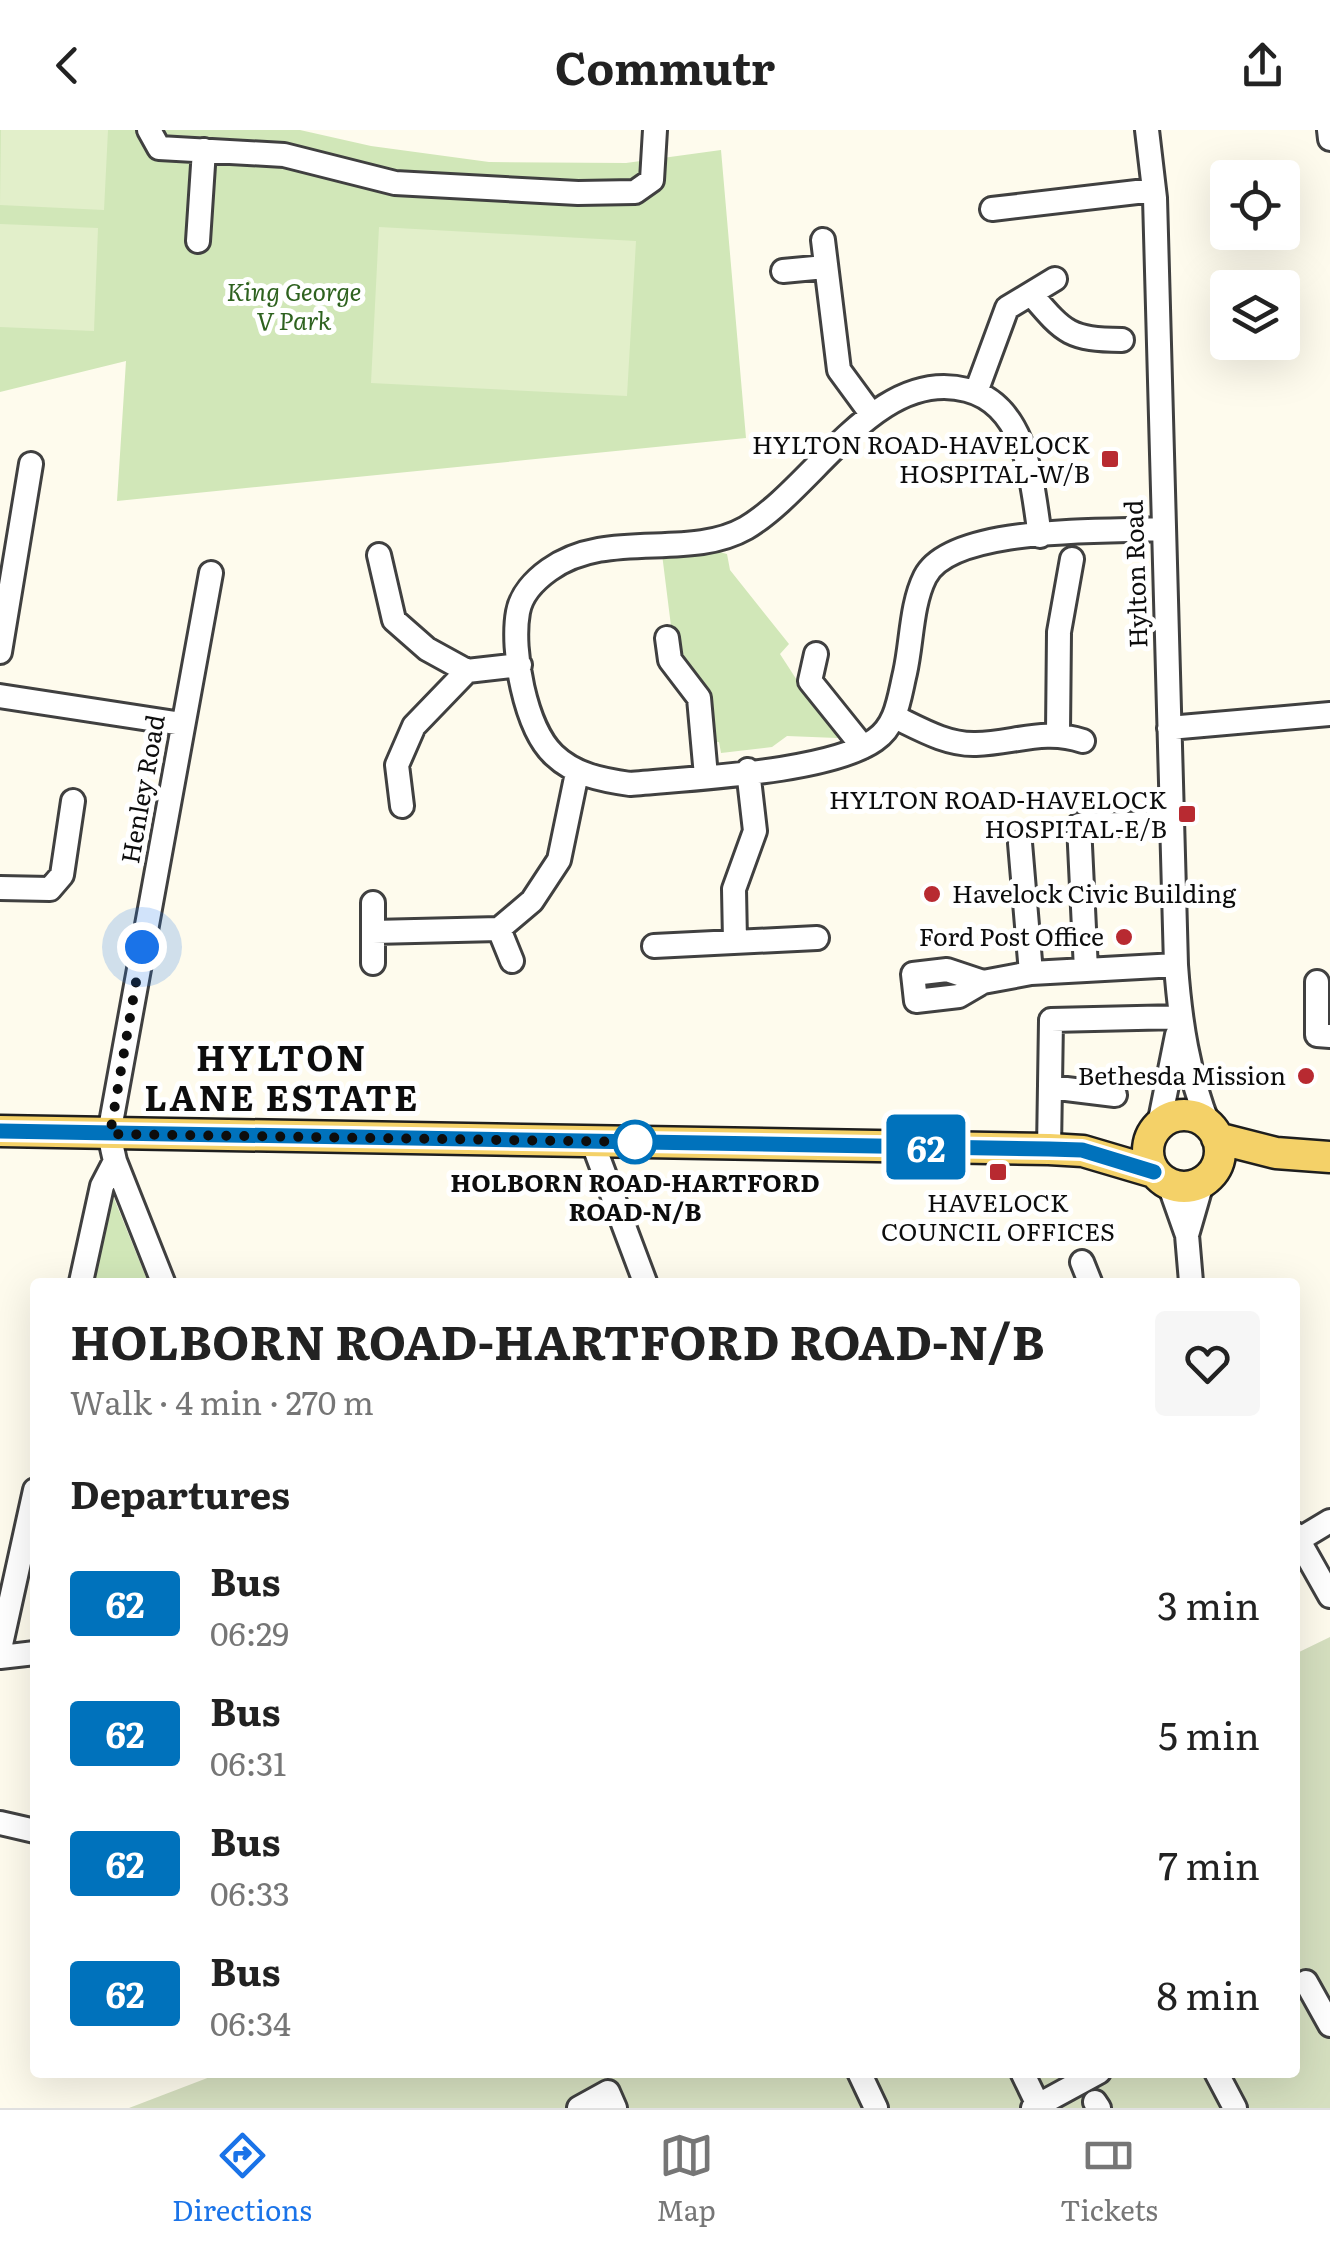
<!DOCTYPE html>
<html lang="en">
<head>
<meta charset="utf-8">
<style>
  :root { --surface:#fff; --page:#f6f6f6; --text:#222; --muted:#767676; --line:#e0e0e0; --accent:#1a73e8 }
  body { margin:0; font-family:Literata,serif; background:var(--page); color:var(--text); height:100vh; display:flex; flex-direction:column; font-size:38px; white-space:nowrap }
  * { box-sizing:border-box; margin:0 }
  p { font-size:32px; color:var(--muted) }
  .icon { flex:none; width:55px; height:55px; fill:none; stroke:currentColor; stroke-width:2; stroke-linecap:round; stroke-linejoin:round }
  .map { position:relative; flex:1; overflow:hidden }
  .details { position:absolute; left:30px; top:1148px; width:1270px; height:800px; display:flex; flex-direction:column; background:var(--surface); border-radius:10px; box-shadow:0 10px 40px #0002 }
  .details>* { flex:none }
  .badge { padding:0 20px; border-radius:8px; font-size:35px; line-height:65px }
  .buttons { position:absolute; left:1210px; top:30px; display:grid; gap:20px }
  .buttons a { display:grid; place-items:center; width:90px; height:90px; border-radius:10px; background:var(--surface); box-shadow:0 10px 40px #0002; font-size:50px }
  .you { position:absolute; width:50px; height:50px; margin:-25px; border:8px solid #fff; border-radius:50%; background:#1a73e8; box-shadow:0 0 0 15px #1a73e833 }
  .map>.badge { position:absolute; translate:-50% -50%; box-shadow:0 0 0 5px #fff }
  h2 { padding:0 40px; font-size:38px; line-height:90px }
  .round { display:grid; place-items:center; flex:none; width:105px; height:105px; border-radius:10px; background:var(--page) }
  .headline { display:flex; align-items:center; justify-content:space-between; height:170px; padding:0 40px }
  h1 { font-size:48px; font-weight:700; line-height:75px }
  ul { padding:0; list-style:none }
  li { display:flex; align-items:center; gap:30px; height:130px; padding:0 40px }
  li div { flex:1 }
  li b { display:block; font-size:38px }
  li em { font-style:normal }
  li .badge { min-width:110px; font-weight:700; text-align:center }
  header { display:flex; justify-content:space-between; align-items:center; height:130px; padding:0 40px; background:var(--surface); font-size:45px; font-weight:700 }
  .tab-bar { display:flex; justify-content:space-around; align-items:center; height:140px; border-top:2px solid var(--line); background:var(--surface); font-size:28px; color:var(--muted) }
  .tab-bar a { display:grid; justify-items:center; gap:5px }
  .tab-bar .active { color:var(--accent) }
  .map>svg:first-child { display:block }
</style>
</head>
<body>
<header><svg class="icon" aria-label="back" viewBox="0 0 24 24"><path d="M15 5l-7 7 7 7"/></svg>Commutr<svg class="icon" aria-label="share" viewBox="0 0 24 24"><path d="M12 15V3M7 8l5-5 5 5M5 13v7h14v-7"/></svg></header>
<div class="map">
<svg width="1330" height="1978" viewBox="0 0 1330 1978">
  <rect width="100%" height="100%" fill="#fefbed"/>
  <!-- green -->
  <path fill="#d1e7b8" d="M0,0h300l71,16 118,16 137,1 95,-13 25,288 -629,63 9,-140 -126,31z
    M708,419l19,5 3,16 59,74 -9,10 22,34 41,46 -6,4 -50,-2 -15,11 -51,6 -2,-11 -11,2 -34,-94 -12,-96z
    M113,1066l35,86h-54z"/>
  <!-- cemetery -->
  <path fill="#d5dfbf" d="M1330,1507v471h-1201l94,-36h1072v-418z"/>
  <!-- pitch -->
  <path fill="#e2efca" d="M1,0h107l-4,80 -104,-5z
    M0,94l98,4 -4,103 -94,-4z
    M379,97l257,14 -9,155 -256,-13z"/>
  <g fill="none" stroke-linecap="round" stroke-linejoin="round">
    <defs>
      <path id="minor" d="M149,0l10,18 125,7 111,28 183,10 57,-1 17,-12 3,-50
        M1147,0l8,68 21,767c4,56 12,109 33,161
        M1329,0l1,9
        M992,79l162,-19
        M823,110l16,130 33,45
        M198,111l6,-91
        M783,141l42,-4
        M1032,165c33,39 38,44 90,45
        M976,262l31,-84 48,-29
        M1040,406c-8,-51 -12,-130 -73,-146 -90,-24 -152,97 -221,138 -58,33 -139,0 -197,42 -14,10 -28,25 -31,42 -7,38 7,116 36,143 21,20 48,25 76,29 61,-6 198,-11 245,-44 22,-15 24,-42 30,-67 7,-31 6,-68 20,-96 26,-52 182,-45 237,-48
        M379,425l15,65 33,29 40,22 53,-6
        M667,508l3,22 29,38 7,78
        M0,522l31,-188
        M816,524l-6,27 53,66
        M0,566l182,28
        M895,587c25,12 52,28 81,27 38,-1 69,-16 107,-3
        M1169,598l161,-14
        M1058,602l1,-100 13,-73
        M402,676l-5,-41 17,-39 53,-55
        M1170,693l-91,2 7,145 90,-5
        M1020,713l11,130 55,-3
        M0,758l50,1 12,-14 11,-74
        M499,799l13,32
        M373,802l126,-3 33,-28 27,-41 18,-87
        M735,811l-1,-52 21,-58 -7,-61
        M654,816l163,-8
        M373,833v-60
        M983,852l-24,14 -43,5 -3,-27 34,-4 36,12 48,-9
        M1317,852v53l13,1
        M1050,957l65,8
        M1159,995l18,-90
        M592,1011l53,141
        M1049,1019l2,-129 129,-3
        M1169,1054l18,51 4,47
        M1187,1105l15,-52
        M1082,1132l8,20
        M81,1152l21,-96 13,-25
        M163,1152l-48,-121 -6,-27 102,-561
        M1295,1404l35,62
        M1295,1412l35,-21
        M0,1519l35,-159
        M0,1527l35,-4
        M0,1693l35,8
        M1306,1852l24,43
        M859,1942l17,36
        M1022,1942l16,33
        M1216,1942l19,36
        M1095,1972l4,6
        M579,1978l29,-16 7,16
        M1033,1978l66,-36"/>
      <path id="major" d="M1148 1021a36 36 0 1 1 72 0a36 36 0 1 1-72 0Z
        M0,1001l1049,18 34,2 71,21
        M1217,1008l59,15 54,4"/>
    </defs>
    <!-- minor casing -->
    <use href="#minor" stroke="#404040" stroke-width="28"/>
    <!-- major casing -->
    <use href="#major" stroke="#1e1e1e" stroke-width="35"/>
    <!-- minor -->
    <use href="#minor" stroke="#fff" stroke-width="22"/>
    <!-- major -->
    <use href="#major" stroke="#f4d168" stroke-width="30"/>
  </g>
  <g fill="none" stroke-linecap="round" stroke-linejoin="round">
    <defs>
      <path id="line" d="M0,1001l1049,18 33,1 72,22"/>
    </defs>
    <!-- line casing -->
    <use href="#line" stroke="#fff" stroke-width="22"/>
    <!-- line -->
    <use href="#line" stroke="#0072bc" stroke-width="15"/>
    <!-- walk -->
    <path stroke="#0d0d0d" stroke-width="10" stroke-dasharray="0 18" d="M142,817l-32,187 525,8"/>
  </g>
  <!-- markers -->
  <g fill="#b82a31" stroke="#fff" stroke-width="4">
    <rect x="1100" y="319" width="20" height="20" rx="5"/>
    <rect x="1177" y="674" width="20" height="20" rx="5"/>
    <circle cx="932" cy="764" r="10"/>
    <circle cx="1124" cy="807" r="10"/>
    <circle cx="1306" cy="946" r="10"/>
    <rect x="988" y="1032" width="20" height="20" rx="5"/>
  </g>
  <circle fill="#fff" stroke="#0072bc" stroke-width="5" cx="635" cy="1012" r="20"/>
  <g text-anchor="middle" stroke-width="10" stroke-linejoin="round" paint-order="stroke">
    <!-- park labels -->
    <g font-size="25" font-style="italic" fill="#2e621f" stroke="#fff">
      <text x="294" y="171">King George<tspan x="294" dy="29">V Park</tspan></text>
    </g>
    <!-- poi labels -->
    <g font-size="25" fill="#0d0d0d" stroke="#fff" text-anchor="end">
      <text x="1090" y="324">HYLTON ROAD-HAVELOCK<tspan x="1090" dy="29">HOSPITAL-W/B</tspan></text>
      <text x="1167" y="679">HYLTON ROAD-HAVELOCK<tspan x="1167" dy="29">HOSPITAL-E/B</tspan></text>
      <text x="952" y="773" text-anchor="start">Havelock Civic Building</text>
      <text x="1104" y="816">Ford Post Office</text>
      <text x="1286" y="955">Bethesda Mission</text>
      <text x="998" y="1082" text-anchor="middle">HAVELOCK<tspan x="998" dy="29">COUNCIL OFFICES</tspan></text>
    </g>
    <!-- street labels -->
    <g font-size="25" fill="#0d0d0d" stroke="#fff">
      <text transform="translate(1136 444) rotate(-92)" y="9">Hylton Road</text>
      <text transform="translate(143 659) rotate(-80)" y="9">Henley Road</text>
    </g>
    <!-- stop labels -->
    <g font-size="25" font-weight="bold" fill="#0d0d0d" stroke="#fff">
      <text x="635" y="1062">HOLBORN ROAD-HARTFORD<tspan x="635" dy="29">ROAD-N/B</tspan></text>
    </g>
    <!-- district labels -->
    <g font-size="35" font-weight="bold" letter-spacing="2.5" fill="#0d0d0d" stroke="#fff">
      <text x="282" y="941">HYLTON<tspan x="282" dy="40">LANE ESTATE</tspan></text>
    </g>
  </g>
</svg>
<div class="buttons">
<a><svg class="icon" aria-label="locate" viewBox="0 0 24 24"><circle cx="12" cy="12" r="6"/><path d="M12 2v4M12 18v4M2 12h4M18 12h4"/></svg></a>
<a><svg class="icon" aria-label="layers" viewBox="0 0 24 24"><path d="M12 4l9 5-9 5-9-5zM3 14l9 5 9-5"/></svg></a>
</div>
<div class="you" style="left:142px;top:817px"></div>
<b class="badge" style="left:926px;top:1017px;background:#0072bc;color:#fff">62</b>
<section class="details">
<div class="headline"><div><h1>HOLBORN ROAD-HARTFORD ROAD-N/B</h1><p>Walk · 4 min · 270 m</p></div><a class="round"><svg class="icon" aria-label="heart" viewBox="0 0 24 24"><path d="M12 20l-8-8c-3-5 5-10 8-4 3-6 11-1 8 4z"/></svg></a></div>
<h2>Departures</h2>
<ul>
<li><span class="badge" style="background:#0072bc;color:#fff">62</span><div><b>Bus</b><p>06:29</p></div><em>3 min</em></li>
<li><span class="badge" style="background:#0072bc;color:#fff">62</span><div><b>Bus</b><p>06:31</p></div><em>5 min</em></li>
<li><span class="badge" style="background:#0072bc;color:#fff">62</span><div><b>Bus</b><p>06:33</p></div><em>7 min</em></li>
<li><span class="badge" style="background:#0072bc;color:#fff">62</span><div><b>Bus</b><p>06:34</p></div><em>8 min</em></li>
</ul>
</section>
</div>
<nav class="tab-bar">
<a class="active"><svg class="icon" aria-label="directions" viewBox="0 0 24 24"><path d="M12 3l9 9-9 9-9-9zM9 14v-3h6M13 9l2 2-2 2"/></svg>Directions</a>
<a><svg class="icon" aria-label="map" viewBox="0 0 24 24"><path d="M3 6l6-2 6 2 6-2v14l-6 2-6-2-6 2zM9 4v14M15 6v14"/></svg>Map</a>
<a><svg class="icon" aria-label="tickets" viewBox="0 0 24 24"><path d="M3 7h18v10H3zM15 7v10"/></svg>Tickets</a>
</nav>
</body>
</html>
